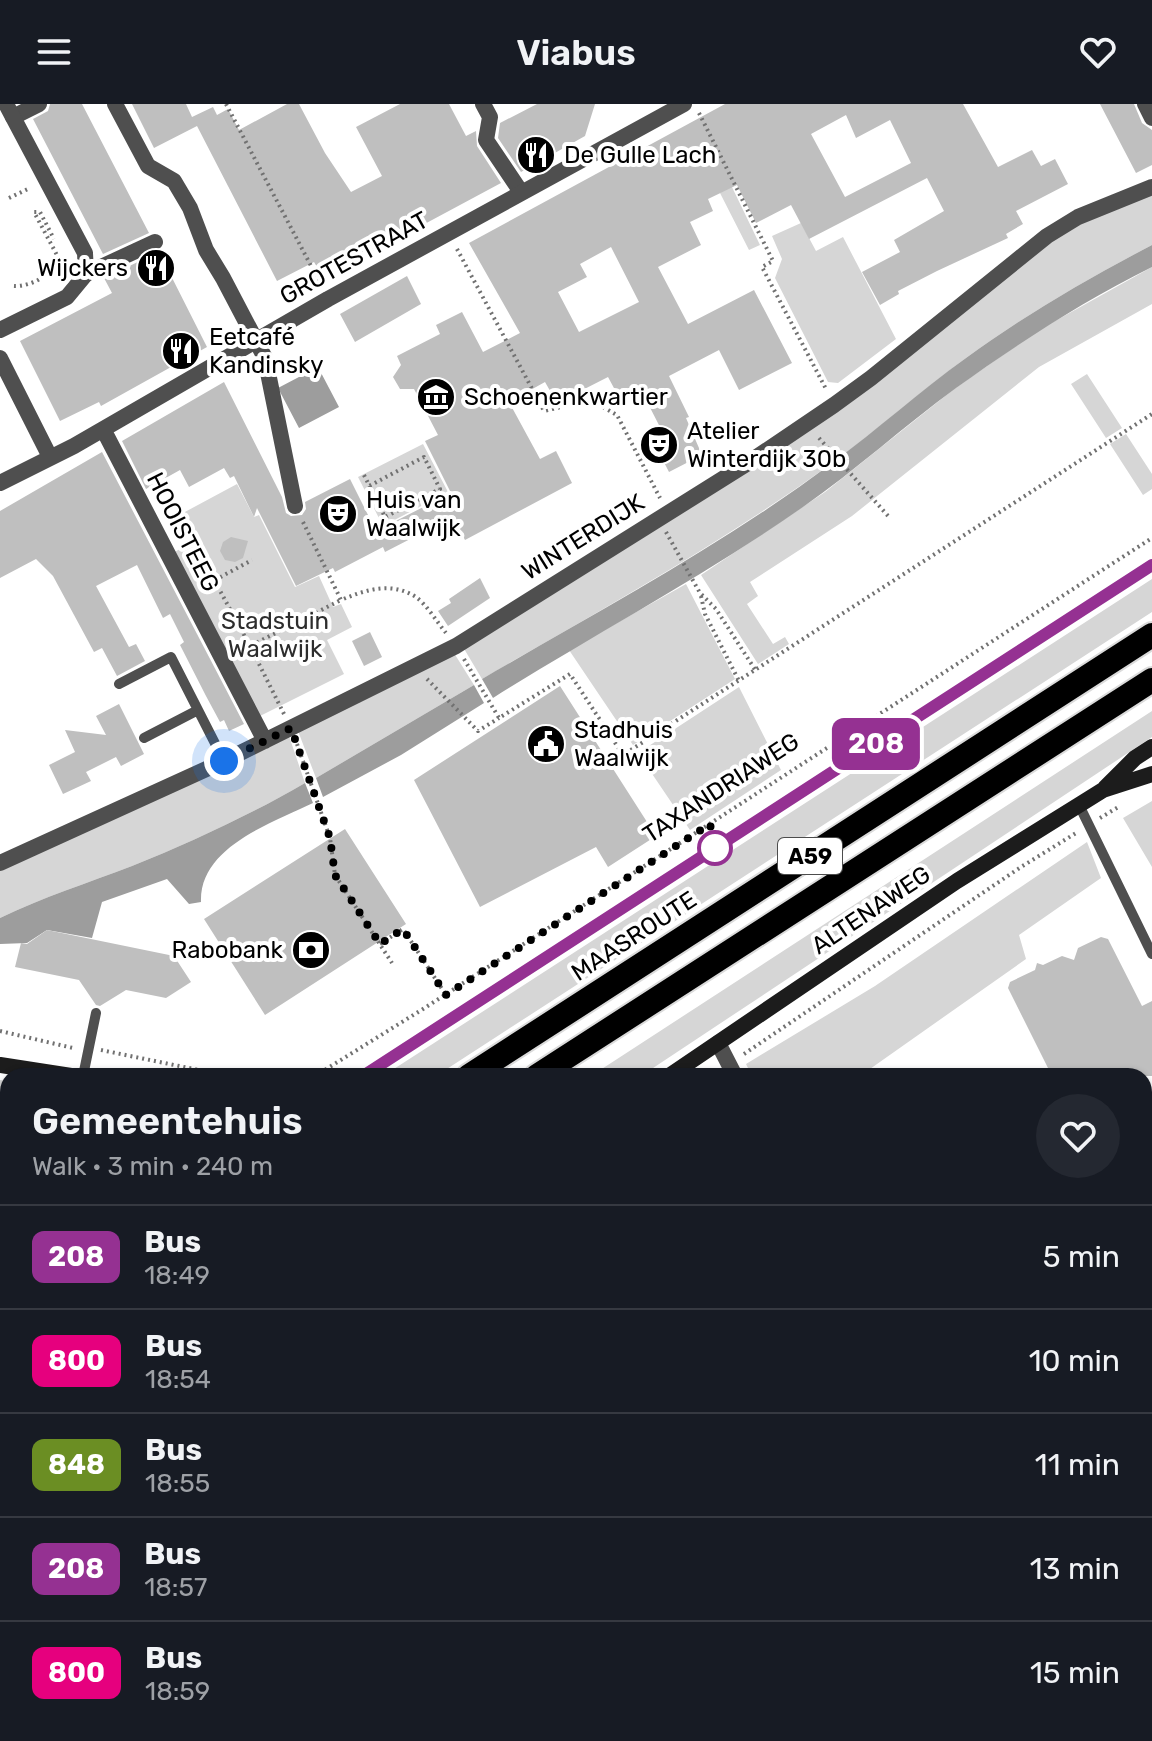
<!DOCTYPE html>
<html lang="en">
<head>
<meta charset="utf-8">
<style>
  :root { --surface:#171b24; --page:#242831; --text:#f1f3f6; --muted:#9ea1a6; --line:#363941 }
  body { margin:0; font-family:Rubik,sans-serif; background:var(--page); color:var(--text); height:100vh; display:flex; flex-direction:column; font-size:30px; white-space:nowrap }
  * { box-sizing:border-box; margin:0 }
  p { font-size:26px; color:var(--muted) }
  .icon { flex:none; width:44px; height:44px; fill:none; stroke:currentColor; stroke-width:2; stroke-linecap:round; stroke-linejoin:round }
  .map { position:relative; flex:1; overflow:hidden }
  .sheet { position:absolute; left:0px; top:964px; width:1152px; height:674px; display:flex; flex-direction:column; background:var(--surface); border-radius:24px 24px 0 0; box-shadow:0 2px 6px #0004 }
  .sheet>* { flex:none }
  .badge { padding:0 16px; border-radius:12px; font-size:28px; line-height:52px }
  .you { position:absolute; width:40px; height:40px; margin:-20px; border:6px solid #fff; border-radius:50%; background:#1a73e8; box-shadow:0 0 0 12px #1a73e833 }
  .map>.badge { position:absolute; translate:-50% -50%; box-shadow:0 0 0 4px #fff }
  .round { display:grid; place-items:center; flex:none; width:84px; height:84px; border-radius:42px; background:var(--page) }
  .head { display:flex; align-items:center; justify-content:space-between; height:136px; padding:0 32px }
  h1 { font-size:38px; font-weight:600; line-height:60px }
  ul { padding:0; list-style:none }
  li { display:flex; align-items:center; gap:24px; height:104px; padding:0 32px; border-top:2px solid var(--line) }
  li div { flex:1 }
  li b { display:block; font-size:30px }
  li em { font-style:normal }
  li .badge { min-width:88px; font-weight:700; text-align:center }
  header { display:flex; justify-content:space-between; align-items:center; height:104px; padding:0 32px; background:var(--surface); font-size:36px; font-weight:600 }
  .map>svg:first-child { display:block }
</style>
</head>
<body>
<header><svg class="icon" aria-label="menu" viewBox="0 0 24 24"><path d="M4 6h16M4 12h16M4 18h16"/></svg>Viabus<svg class="icon" aria-label="heart" viewBox="0 0 24 24"><path d="M12 20l-8-8c-3-5 5-10 8-4 3-6 11-1 8 4z"/></svg></header>
<div class="map">
<svg width="1152" height="1637" viewBox="0 0 1152 1637">
  <rect width="100%" height="100%" fill="#fff"/>
  <!-- green -->
  <path fill="#d6d6d6" d="M731,81l29,60 -11,5 -29,-57z
    M1152,90v51c-65,34 -127,70 -186,113 -46,33 -88,72 -134,105 -111,81 -232,147 -350,216l-19,-32 238,-148 347,-255 31,-21z
    M801,119l15,28 27,-14 53,102 -58,44 -10,-1 -53,-104 7,-19 -10,-23z
    M1152,163v37l-113,63 -187,149 -102,66 8,14 -11,8 26,40 12,-7 4,7 -31,20 -57,-89 124,-83 129,-103 85,-59z
    M1087,270l35,54 -16,10 -35,-54z
    M1126,330l26,40v15l-9,6 -33,-51z
    M423,340l25,48 -65,34 -25,-49z
    M237,380l17,33 5,-2 36,72 24,-11 14,31 8,-3 11,23 -25,13 17,34 -86,43 -85,-164 24,-14 -14,-26z
    M1152,475v33l-716,464h-53z
    M686,480l49,95 -102,66 -64,-95z
    M454,549l20,32 -158,93 -18,-47z
    M739,583l42,83 -91,60 -52,-77z
    M1152,607v26l-511,339h-50z
    M289,632l16,47c-55,32 -113,59 -173,83 -44,17 -89,31 -132,52v-49z
    M1152,697v66l-29,-49z
    M1087,738l14,36 -82,57 7,24 -166,117h-108l-6,-12 129,-78z
    M0,976l8,1v265l-8,5z
    M0,1429l8,17v159l-8,-1z
    M359,1630h112l4,7h-112z"/>
  <!-- water -->
  <path fill="#9d9d9d" d="M1152,141v22c-69,34 -133,76 -196,121 -52,38 -100,82 -153,119 -100,70 -207,126 -310,191l-11,-19c118,-69 241,-134 350,-216 46,-34 88,-72 134,-105 59,-43 121,-79 186,-113z
    M318,263l21,40 -40,21 -21,-40z
    M474,581l10,18 -83,52 -78,42 -7,-19z
    M305,679l8,20c-41,20 -114,44 -112,99l-12,2 -22,-25 -65,23 -10,36 -45,-8 -20,13 -27,1v-26c43,-21 88,-35 132,-52 60,-24 118,-51 173,-83z"/>
  <!-- building -->
  <path fill="#bfbfbf" fill-rule="evenodd" d="M50,0h32l67,129 -46,21 -70,-135 15,-8z
    M132,0h54l6,13 21,-10 4,8 11,-6 11,21 48,-26h12l26,49 26,39 31,-16 -26,-49 44,-23h49l17,32 10,-5 1,15 24,37 -164,88 -5,-6 -12,7 -6,-10 -37,19 -80,-155 -43,22z
    M537,0h58l-10,32 -64,36 -23,-34 2,-15z
    M725,0h238l35,63 34,-17 9,16 14,-7 13,25 -52,27 7,13 -17,10 2,4 -71,33 -39,20 1,3 -19,11 -18,-33 38,-20 -6,-12 50,-29 -17,-33 -118,61 -18,-34 -35,18 -19,-38 -29,14 5,12 -23,11 11,23 -43,22 30,57 66,-34 38,73 -53,27 -20,-40 -50,26 20,41 -3,1 16,37 -33,17 -18,-35 11,-6 -21,-41 -20,11 -13,-24 -51,26 -12,-21 -36,20 31,57 16,-8 16,32 -107,57 -12,-23 -68,35 -2,-5 -48,25 -2,-4 -37,18 -39,-78 -3,9 -20,-41 -4,2 -6,-10 -35,19 -9,-17 -34,19 -24,-48 102,-59 58,115 4,16 5,3 11,-1 4,-6 -1,-7 45,-23 26,52 75,-38 -26,-52 13,-6 -24,-46h-14l-7,-12 8,-12 -4,-9 43,-22 -4,-9 26,-13 21,40 37,-19 -51,-90zM846,11l10,23 34,-18 21,43 -66,34 -34,-63zM611,143l28,55 -60,30 -21,-40 29,-15 -7,-13z
    M1100,0h34l8,19 10,7v35l-16,8z
    M159,148l48,95 -106,59 -2,-4 -39,19 -40,-80 92,-48 -8,-15z
    M407,172l14,28 -66,38 -15,-28z
    M102,348l142,272 -15,7 -5,-11 -4,2 -14,-26 -26,-51 4,-3 -14,-28 -7,4 -26,-53 -41,21 33,61 7,-3 9,17 -28,15 -15,-28 -8,4 -41,-76 -17,-17 -36,19v-67z
    M231,433l17,4 -5,17 -8,4 -10,-2 -5,-9 3,-9z
    M480,474l10,20 -42,28 -10,-15 13,-8 -2,-4z
    M370,528l12,25 -18,9 -12,-25z
    M560,582l96,150 -48,31 -12,-20 -116,60 -66,-127z
    M119,600l25,50 -23,12 -5,-9 -30,15 5,9 -28,13 -14,-29 26,-13 -10,-22 41,5 -10,-19z
    M345,725l61,95 -141,91 -61,-96z
    M47,826l127,26 17,26 -25,16 -40,-8 -26,16 -4,-1 -17,-25 -64,-13 6,-24 6,1z
    M1101,833l7,2 34,67 10,-5v75h-100l-44,-88 2,-6 25,-12 2,-7 6,2 19,-9 12,4 4,-12z"/>
  <g fill="none" stroke-linecap="round" stroke-linejoin="round">
    <defs>
      <path id="motorway" d="M469,972l683,-441
        M537,972l615,-396
        M0,1274l8,-5
        M0,1316l8,-5
        M0,1631l25,-1"/>
    </defs>
    <!-- motorway casing -->
    <use href="#motorway" stroke="#dbdbdb" stroke-width="28"/>
    <!-- path -->
    <path stroke="#717171" stroke-width="4" stroke-dasharray="2 4" stroke-linecap="butt" d="M226,0l94,179
      M699,9l74,148 -11,6 64,122
      M9,94l21,-10
      M457,145l87,162 47,-11 26,15 43,83
      M14,182c15,1 43,-12 44,-29l-24,-45h6l14,27
      M819,334l70,79
      M364,371l21,42 55,-28 -16,-32 -55,29
      M303,418l38,78c24,-10 50,-19 75,-3 11,8 21,25 30,36
      M666,428l34,61 16,16 40,62
      M181,440l11,-5 58,107
      M215,476l37,-20
      M701,492l4,18 34,67
      M464,555l35,59 71,-44 53,81 529,-341
      M427,575l51,52 21,-13
      M284,610l-34,-68 91,-46
      M297,640l33,94 5,37 57,88
      M1100,714l20,-12
      M380,840l23,-15 43,66
      M0,927l73,17
      M101,946l127,26
      M744,950l277,-187 55,-34
      M315,972l108,-67 729,-471
      M0,1391l8,17
      M86,1630l3,7
      M180,1630l1,7"/>
    <!-- service -->
    <path stroke="#4f4f4f" stroke-width="10" d="M119,580l52,-27 53,104
      M144,634l54,-28
      M1079,701l73,149
      M83,972l13,-63
      M1144,1035l8,-4"/>
    <!-- pedestrian -->
    <path stroke="#4f4f4f" stroke-width="16" d="M115,0l33,62 26,15 16,27 16,42 17,28 42,80 30,148
      M483,0l7,13 -4,23 35,52
      M13,13l26,-13
      M86,170l69,-32"/>
    <!-- minor -->
    <path stroke="#4f4f4f" stroke-width="16" d="M1145,0l7,14
      M0,226l67,-33 19,-23 -1,-21 -79,-149
      M0,254l50,99
      M103,325l162,312
      M0,379l74,-37 254,-147 356,-195
      M0,759l224,-102 232,-115 292,-183 86,-58 37,-27 176,-142 31,-19 74,-30
      M718,939l17,33
      M207,1630v7
      M501,1630l3,7
      M1069,1630l4,7"/>
    <!-- tertiary -->
    <path stroke="#4f4f4f" stroke-width="16" d="M117,1630l3,7
      M147,1630l4,7"/>
    <!-- secondary -->
    <path stroke="#1c1c1c" stroke-width="16" d="M1105,684l30,-30 17,-11
      M0,961l71,11
      M363,972l789,-511
      M669,972l288,-195 122,-76 24,-15 49,-16
      M0,1340l8,16"/>
    <!-- motorway -->
    <use href="#motorway" stroke="#000" stroke-width="24"/>
  </g>
  <g fill="none" stroke-linecap="round" stroke-linejoin="round">
    <defs>
      <path id="line" d="M363,972l789,-511"/>
    </defs>
    <!-- line casing -->
    <use href="#line" stroke="#fff" stroke-width="18"/>
    <!-- line -->
    <use href="#line" stroke="#953192" stroke-width="12"/>
    <!-- walk -->
    <path stroke="#000" stroke-width="8" stroke-dasharray="0 14.4" d="M224,657l67,-33 39,110 5,37 45,69 23,-15 43,66 264,-171 5,24"/>
  </g>
  <!-- icons -->
  <defs>
    <symbol id="restaurant-disc" viewBox="-11 -11 22 22"><circle r="9.5" fill="#000" stroke="#fff"/><path d="M-5-6h1v4h1v-4h1v4h1v-4h1v5L-1.5 .5V6h-2V.5L-5-1ZM5-6V6H3V1.5H1.5Q1.5-4 5-6Z" fill="#fff"/></symbol>
    <symbol id="museum-disc" viewBox="-11 -11 22 22"><circle r="9.5" fill="#000" stroke="#fff"/><path d="M0-6L6-3V-2H-6V-3ZM-5-1h2V3h-2ZM-1-1h2V3h-2ZM3-1h2V3H3ZM-6 4H6V6H-6Z" fill="#fff"/></symbol>
    <symbol id="theatre-disc" viewBox="-11 -11 22 22"><circle r="9.5" fill="#000" stroke="#fff"/><path d="M-5-5.5Q0-4 5-5.5V0Q5 5 0 6Q-5 5-5 0ZM-3.3-2.5H-1v1.5H-3.3ZM1-2.5H3.3v1.5H1ZM-2.8 1Q0 5.5 2.8 1Z" fill="#fff"/></symbol>
    <symbol id="civic-disc" viewBox="-11 -11 22 22"><circle r="9.5" fill="#000" stroke="#fff"/><path d="M-.6-6.5H3V-4.5H.6V-3L4-1V1h2V6H-6V1h2V-1L-.6-3ZM-1.2 2.5V6h2.4V2.5Z" fill="#fff"/></symbol>
    <symbol id="bank-disc" viewBox="-11 -11 22 22"><circle r="9.5" fill="#000" stroke="#fff"/><path d="M-6-4H6V4H-6ZM0-2.3a2.3 2.3 0 1 0 0 4.6a2.3 2.3 0 1 0 0-4.6Z" fill="#fff"/></symbol>
  </defs>
  <g fill-rule="evenodd">
    <use href="#restaurant-disc" x="514" y="29" width="44" height="44"/>
    <use href="#restaurant-disc" x="134" y="142" width="44" height="44"/>
    <use href="#restaurant-disc" x="159" y="225" width="44" height="44"/>
    <use href="#museum-disc" x="414" y="271" width="44" height="44"/>
    <use href="#theatre-disc" x="637" y="319" width="44" height="44"/>
    <use href="#theatre-disc" x="316" y="388" width="44" height="44"/>
    <use href="#civic-disc" x="524" y="618" width="44" height="44"/>
    <use href="#bank-disc" x="289" y="824" width="44" height="44"/>
  </g>
  <!-- markers -->
  <circle fill="#fff" stroke="#953192" stroke-width="4" cx="715" cy="744" r="16"/>
  <g text-anchor="middle" stroke-width="8" stroke-linejoin="round" paint-order="stroke">
    <!-- shield labels -->
    <rect fill="#fff" stroke="#4c4c4c" stroke-width="2" x="778" y="734" width="64" height="36" rx="6"/>
    <g font-size="22" font-weight="bold" fill="#000">
      <text x="810" y="760">A59</text>
    </g>
    <!-- poi labels -->
    <g font-size="24" fill="#000" stroke="#fff" text-anchor="start">
      <text x="564" y="59">De Gulle Lach</text>
      <text x="128" y="172" text-anchor="end">Wijckers</text>
      <text x="209" y="241">Eetcafé<tspan x="209" dy="28">Kandinsky</tspan></text>
      <text x="464" y="301">Schoenenkwartier</text>
      <text x="687" y="335">Atelier<tspan x="687" dy="28">Winterdijk 30b</tspan></text>
      <text x="366" y="404">Huis van<tspan x="366" dy="28">Waalwijk</tspan></text>
      <text x="574" y="634">Stadhuis<tspan x="574" dy="28">Waalwijk</tspan></text>
      <text x="283" y="854" text-anchor="end">Rabobank</text>
    </g>
    <!-- street labels -->
    <g font-size="24" fill="#000" stroke="#fff">
      <text transform="translate(354 154) rotate(-29)" y="8">GROTESTRAAT</text>
      <text transform="translate(183 428) rotate(63)" y="8">HOOISTEEG</text>
      <text transform="translate(583 433) rotate(-32)" y="8">WINTERDIJK</text>
      <text transform="translate(721 684) rotate(-33)" y="8">TAXANDRIAWEG</text>
      <text transform="translate(871 806) rotate(-34)" y="8">ALTENAWEG</text>
      <text transform="translate(634 832) rotate(-33)" y="8">MAASROUTE</text>
    </g>
    <!-- park labels -->
    <g font-size="24" fill="#2d2d2d" stroke="#fff">
      <text x="275" y="525">Stadstuin<tspan x="275" dy="28">Waalwijk</tspan></text>
    </g>
  </g>
</svg>
<div class="you" style="left:224px;top:657px"></div>
<b class="badge" style="left:876px;top:640px;background:#953192;color:#fff">208</b>
<section class="sheet">
<div class="head"><div><h1>Gemeentehuis</h1><p>Walk · 3 min · 240 m</p></div><a class="round"><svg class="icon" aria-label="heart" viewBox="0 0 24 24"><path d="M12 20l-8-8c-3-5 5-10 8-4 3-6 11-1 8 4z"/></svg></a></div>
<ul>
<li><span class="badge" style="background:#953192;color:#fff">208</span><div><b>Bus</b><p>18:49</p></div><em>5 min</em></li>
<li><span class="badge" style="background:#e6007e;color:#fff">800</span><div><b>Bus</b><p>18:54</p></div><em>10 min</em></li>
<li><span class="badge" style="background:#6b8e23;color:#fff">848</span><div><b>Bus</b><p>18:55</p></div><em>11 min</em></li>
<li><span class="badge" style="background:#953192;color:#fff">208</span><div><b>Bus</b><p>18:57</p></div><em>13 min</em></li>
<li><span class="badge" style="background:#e6007e;color:#fff">800</span><div><b>Bus</b><p>18:59</p></div><em>15 min</em></li>
</ul>
</section>
</div>
</body>
</html>
